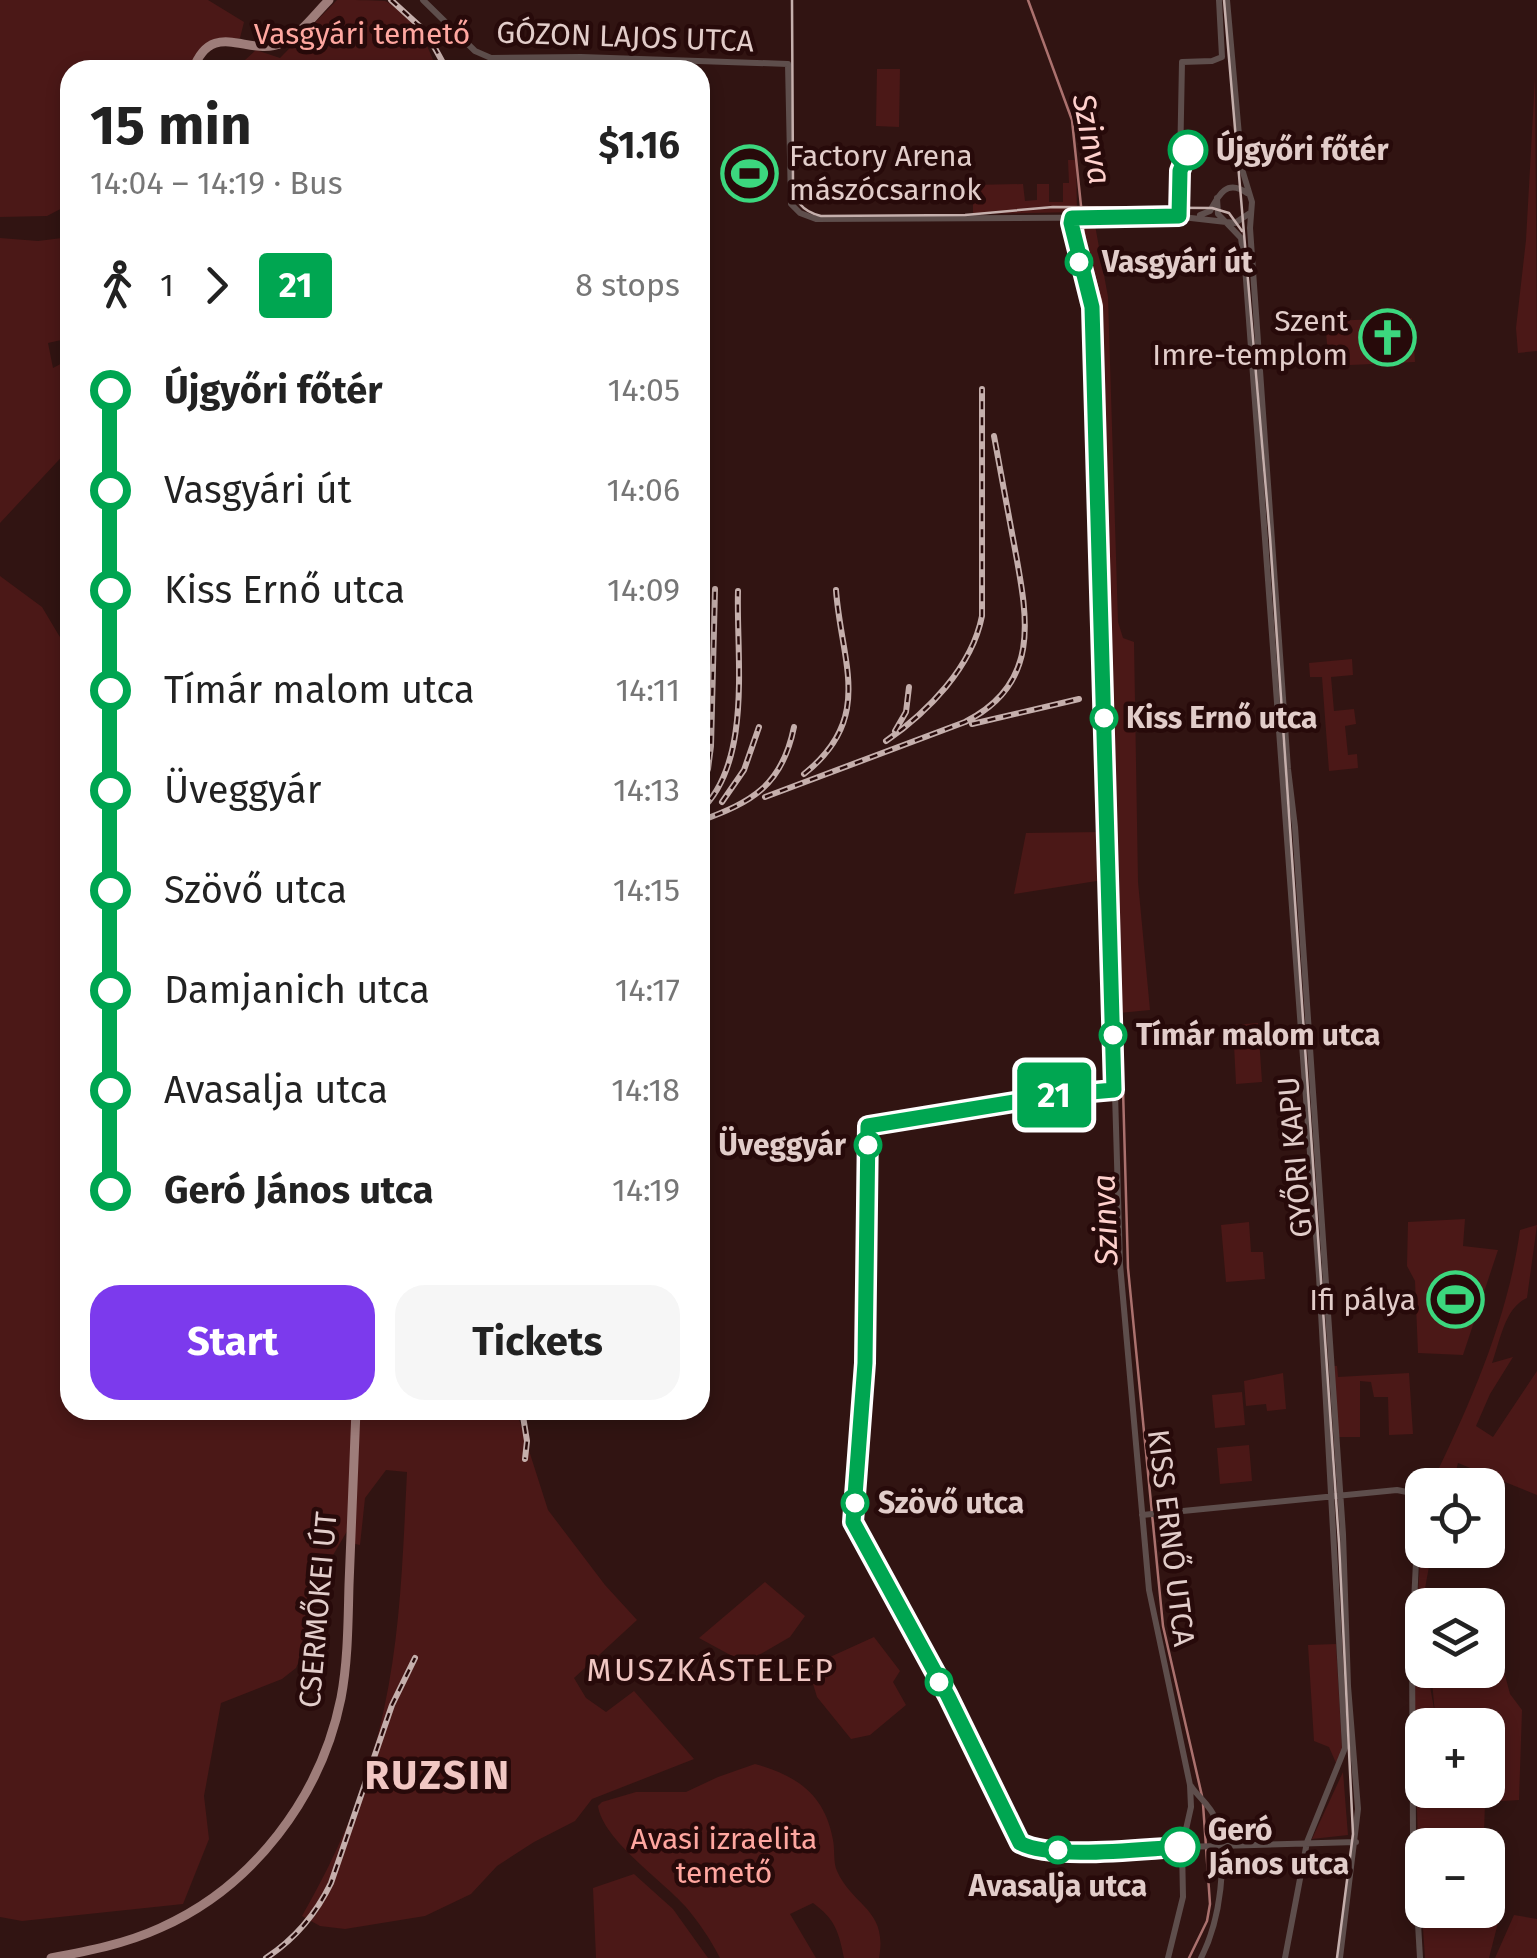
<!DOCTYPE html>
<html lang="en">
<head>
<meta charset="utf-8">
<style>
  :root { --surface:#fff; --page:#f6f6f6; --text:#222; --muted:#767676; --accent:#7c3aed }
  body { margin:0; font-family:"Fira Sans",sans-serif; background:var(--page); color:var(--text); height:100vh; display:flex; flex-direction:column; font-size:38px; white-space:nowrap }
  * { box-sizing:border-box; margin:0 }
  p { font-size:32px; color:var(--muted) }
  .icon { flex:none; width:55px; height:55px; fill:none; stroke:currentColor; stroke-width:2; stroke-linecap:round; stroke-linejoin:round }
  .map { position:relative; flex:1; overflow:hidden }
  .panel { position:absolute; left:60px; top:60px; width:650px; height:1360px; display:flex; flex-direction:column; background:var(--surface); border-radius:30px; box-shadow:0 5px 15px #0003 }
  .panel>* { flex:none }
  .badge { padding:0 20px; border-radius:8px; font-size:35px; line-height:65px }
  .fabs { position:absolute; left:1405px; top:1468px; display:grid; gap:20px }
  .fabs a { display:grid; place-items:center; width:100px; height:100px; border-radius:20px; background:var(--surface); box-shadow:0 5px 15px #0003; font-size:50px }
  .map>.badge { position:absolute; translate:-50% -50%; box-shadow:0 0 0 5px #fff }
  .legs { display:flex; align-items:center; gap:15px; height:110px; padding:0 30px; font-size:32px }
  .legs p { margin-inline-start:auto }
  .head { display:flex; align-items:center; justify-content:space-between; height:170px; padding:0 30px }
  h1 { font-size:55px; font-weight:700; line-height:75px }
  .primary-button { display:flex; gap:20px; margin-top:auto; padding:20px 30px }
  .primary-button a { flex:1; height:115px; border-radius:30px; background:var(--accent); color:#fff; font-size:40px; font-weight:700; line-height:115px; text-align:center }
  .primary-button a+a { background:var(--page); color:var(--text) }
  ul { padding:0 30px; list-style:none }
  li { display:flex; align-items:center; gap:35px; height:100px; font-size:38px }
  li i { display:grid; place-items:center; width:15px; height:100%; margin:0 12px; background:currentColor }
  li i::after { content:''; width:25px; height:25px; margin:-12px; border:8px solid; border-radius:50%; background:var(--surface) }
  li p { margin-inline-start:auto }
  li:first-child i { background:linear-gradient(#0000 50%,currentColor 0) }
  li:last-child i { background:linear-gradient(currentColor 50%,#0000 0) }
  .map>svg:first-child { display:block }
</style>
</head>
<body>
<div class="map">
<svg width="1537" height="1958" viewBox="0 0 1537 1958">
  <rect width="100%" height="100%" fill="#311412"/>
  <!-- green -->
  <path fill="#4b1817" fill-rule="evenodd" d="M0,0h208l36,22 -4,16c-21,4 -45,9 -51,32h-119v134l-23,12 -47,1z
    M337,0c14,0 34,0 48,1 28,10 43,44 52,69h-203l22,-20 24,8z
    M877,69h23l-1,58 -23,-1z
    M1535,78l2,273 -19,2 -2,-25 10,-88z
    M1068,160h8l1,52 -104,2v-29l50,-1 2,17 12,-1v-16h12v18h14v-19h6z
    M1077,225h18l13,72 10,325 5,16 11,4 4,240 12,128 -31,3 -23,-707z
    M70,237v101l-22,5 5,25 17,-9v89l-70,75v-285l38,3z
    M1412,318l3,44 -86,4 -4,-45z
    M0,576l42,31 28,47v756h446l32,100 57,75 32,35 -63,58 12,20 20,14 28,-21 60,68 -102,40 -17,22 -41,21 -37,24 -26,28 -46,22 -80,13 -25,-3 -18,-10c37,-64 67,-135 82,-207 17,-78 19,-158 23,-237l-21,-2 -21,28 -5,47 -9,-2 -1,-17 -28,48 -15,68 -11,26 -14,11 -61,24 -17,93 5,43 -26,65 -161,17 -22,-4z
    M1352,659l1,16 -22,2 3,34 20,-2 2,15 -11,2 3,29 9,-1 1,14 -29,3 -7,-94h-12l-1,-14z
    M1103,832v48l-89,14 12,-61z
    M1258,1023l4,59 -26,2 -3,-59z
    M1465,1219l-2,27 35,4 -35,105 -45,-2 -3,-72 -8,-15 1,-44z
    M1249,1222l2,30h12l2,27 -39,3 -5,-57z
    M1537,1225l-10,73c-22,9 -27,43 -35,65l21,-6 -23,37 -14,32 17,11 44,-66v124l-79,-32 -6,22h-21c39,-81 77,-166 89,-255z
    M1334,1366h3l1,11 71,-4 4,61 -24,1 -1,-38h-14l-3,-15 -11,-1v56h-24z
    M1283,1373l3,36 -19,2 -1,-7 -20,2 -2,-25z
    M1242,1392l3,33 -30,3 -3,-33z
    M1249,1445l3,36 -32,3 -3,-36z
    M1422,1504v46h10l-10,55v65h5l8,44 -4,-44h57v-37l6,1 16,60 12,16 -3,90 -34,2 -1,32 17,7 1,66 -13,51h-64c-8,-110 -12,-220 -9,-331 2,-41 6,-82 6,-123zM1422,1725h66v65h-66zM1422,1845h66v65h-66z
    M765,1582l40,34 -15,21 -45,26 -46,-25z
    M874,1637l26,34 -7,11 13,23 -36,30 -19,4 -34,-42 -9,-30z
    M1336,1644l6,105 -6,14 -7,-16 -15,-6 -6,-96z
    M755,1764c43,12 70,31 78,76 2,10 0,22 4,31 16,36 51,38 42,87h-35c-5,-26 -9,-39 -31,-55l-23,11 26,44h-96c-9,-18 -22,-37 -35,-52 -23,-26 -82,-66 -87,-100l4,-4 34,-10h50l32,-15z
    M1343,1772l5,63 -36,4z
    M634,1874l39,35 35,49h-112l-3,-70z
    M1514,1915l23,4v39h-42z"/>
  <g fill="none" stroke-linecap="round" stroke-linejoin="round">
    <!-- stream -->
    <path stroke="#ab716e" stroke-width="2.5" d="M1028,0l44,120 13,124 16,57 27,967 35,358 39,170
      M1189,1958l18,-37 3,-17 -7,-100"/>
    <!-- minor -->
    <path stroke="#5e4e4c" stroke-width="6" d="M423,0l52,51 16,7 90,-1 207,7 3,140 9,9 16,6 366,-2 53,6 15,-10
      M1227,0l15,169 10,33 -2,26 38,541 7,58 48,707 5,152 10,123 -18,149
      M1217,198l1,16 23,24 4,28 74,1010 26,472 -38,94 -22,116
      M1200,215l10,-4c9,-17 17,-32 37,-18
      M1179,217l3,-155 30,-1 10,-4 -3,-57
      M1072,218l5,36 15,53 28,957 29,326 41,195 1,22 -9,40 1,50 -15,61
      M1142,1515l255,-25 15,3 7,7 -7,144 1,193 7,121
      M1191,1786c7,11 19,19 24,32 14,40 5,103 -14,140
      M1182,1847l174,-5"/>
    <!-- major -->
    <path stroke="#9e7d7a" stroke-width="9" d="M193,70c19,-53 56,-12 89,-27 18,-8 33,-29 47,-43
      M51,1958c37,-7 74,-14 109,-30 93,-41 161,-131 181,-230 7,-37 7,-76 8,-113 2,-59 5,-117 7,-175"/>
    <!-- tram -->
    <path stroke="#c5afac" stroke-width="2.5" d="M792,0l1,182c2,19 8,29 28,34l144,-1 88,-8 159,1 17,5 13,18
      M1224,0l46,537 69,1006 14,291 -16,124"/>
    <defs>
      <path id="rail" d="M391,0l35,32 21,38
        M626,69l1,1
        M972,724l107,-25
        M895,731l11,-19 3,-25
        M886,741c42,-29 86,-74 96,-125v-227
        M804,774c71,-56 37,-112 32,-184
        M700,790l8,-21 3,-23 4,-157
        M765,797l200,-75c78,-39 62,-107 49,-178 -7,-36 -13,-72 -20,-108
        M722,802l22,-32 15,-43
        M700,811c53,-49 36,-155 38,-220
        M700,821c52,-19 82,-35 94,-94
        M522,1410l5,31 -2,18
        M266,1958c29,-19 50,-44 65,-75l61,-178 23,-47"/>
    </defs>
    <!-- rail casing -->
    <use href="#rail" stroke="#c5afac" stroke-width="6"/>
    <!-- rail -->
    <use href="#rail" stroke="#270a0a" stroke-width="2.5" stroke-dasharray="8" stroke-linecap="butt"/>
  </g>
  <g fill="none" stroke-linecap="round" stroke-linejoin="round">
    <defs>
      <path id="line-1" d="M1180,1847c-39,2 -128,13 -160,-4l-72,-147 -95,-174 12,-159 3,-237 189,-31 57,-5 -22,-783 -21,-84 1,-5 107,-2 1,-45 8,-21"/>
    </defs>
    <!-- line-1 casing -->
    <use href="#line-1" stroke="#fff" stroke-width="22"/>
    <!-- line-1 -->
    <use href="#line-1" stroke="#00a651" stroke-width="15"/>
  </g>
  <!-- icons -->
  <defs>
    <symbol id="stadium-ring" viewBox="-11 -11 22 22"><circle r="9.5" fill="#270a0a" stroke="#3cd77e" stroke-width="1.5"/><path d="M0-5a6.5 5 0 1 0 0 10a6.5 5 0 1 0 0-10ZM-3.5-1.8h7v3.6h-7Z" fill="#3cd77e"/></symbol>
    <symbol id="church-ring" viewBox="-11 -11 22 22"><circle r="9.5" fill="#270a0a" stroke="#3cd77e" stroke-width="1.5"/><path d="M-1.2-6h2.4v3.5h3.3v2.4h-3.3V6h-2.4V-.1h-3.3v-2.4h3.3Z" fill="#3cd77e"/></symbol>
  </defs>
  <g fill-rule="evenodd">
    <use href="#stadium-ring" x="718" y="142" width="63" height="63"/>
    <use href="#church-ring" x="1356" y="306" width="63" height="63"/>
    <use href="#stadium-ring" x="1424" y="1268" width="63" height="63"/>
  </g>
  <!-- markers -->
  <g fill="#fff" stroke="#00a651" stroke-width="5">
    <circle cx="1188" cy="150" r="18"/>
    <circle cx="1079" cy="262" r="12"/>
    <circle cx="1104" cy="718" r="12"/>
    <circle cx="1113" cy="1035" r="12"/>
    <circle cx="868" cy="1145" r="12"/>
    <circle cx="855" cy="1503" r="12"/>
    <circle cx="939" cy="1682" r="12"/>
    <circle cx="1180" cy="1847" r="18"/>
    <circle cx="1058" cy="1850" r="12"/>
  </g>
  <g text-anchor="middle" stroke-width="9" stroke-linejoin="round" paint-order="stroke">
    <!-- park labels -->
    <g font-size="30" fill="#ffa7a0" stroke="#270a0a">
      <text x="362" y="44">Vasgyári temető</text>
      <text x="724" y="1849">Avasi izraelita<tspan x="724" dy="34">temető</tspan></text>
    </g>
    <!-- street labels -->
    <g font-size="30" fill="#e2cdca" stroke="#270a0a">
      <text transform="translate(625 37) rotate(2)" y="10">GÓZON LAJOS UTCA</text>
      <text transform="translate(1295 1157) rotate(-95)" y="10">GYŐRI KAPU</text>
      <text transform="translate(1171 1538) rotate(83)" y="10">KISS ERNŐ UTCA</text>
      <text transform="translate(318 1610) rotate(-85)" y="10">CSERMŐKEI ÚT</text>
    </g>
    <!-- stop labels -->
    <g font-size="30" font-weight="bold" fill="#e2cdca" stroke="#270a0a" text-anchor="start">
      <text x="1216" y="160">Újgyőri főtér</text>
      <text x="1102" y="272">Vasgyári út</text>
      <text x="1126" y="728">Kiss Ernő utca</text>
      <text x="1136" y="1045">Tímár malom utca</text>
      <text x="846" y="1155" text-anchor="end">Üveggyár</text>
      <text x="878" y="1513">Szövő utca</text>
      <text x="1208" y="1840">Geró<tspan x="1208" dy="34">János utca</tspan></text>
      <text x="1058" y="1896" text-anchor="middle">Avasalja utca</text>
    </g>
    <!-- poi labels -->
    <g font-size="30" fill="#e2cdca" stroke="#270a0a" text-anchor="end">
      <text x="789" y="166" text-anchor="start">Factory Arena<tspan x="789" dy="34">mászócsarnok</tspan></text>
      <text x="1348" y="331">Szent<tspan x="1348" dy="34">Imre-templom</tspan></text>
      <text x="1416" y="1310">Ifi pálya</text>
    </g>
    <!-- water labels -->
    <g font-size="32" font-style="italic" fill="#fed0cc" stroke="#270a0a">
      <text transform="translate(1092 139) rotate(79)" y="11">Szinva</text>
      <text transform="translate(1105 1220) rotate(-92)" y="11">Szinva</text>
    </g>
    <!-- neighbourhood labels -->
    <g font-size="32" letter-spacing="2.5" fill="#f1c7c3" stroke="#270a0a">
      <text x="711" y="1681">MUSZKÁSTELEP</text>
    </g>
    <!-- district labels -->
    <g font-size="40" font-weight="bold" letter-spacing="2.5" fill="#f1c7c3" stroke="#270a0a">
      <text x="438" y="1789">RUZSIN</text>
    </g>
  </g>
</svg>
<div class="fabs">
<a><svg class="icon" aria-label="locate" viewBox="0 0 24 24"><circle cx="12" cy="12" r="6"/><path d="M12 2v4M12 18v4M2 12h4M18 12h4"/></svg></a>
<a><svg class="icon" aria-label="layers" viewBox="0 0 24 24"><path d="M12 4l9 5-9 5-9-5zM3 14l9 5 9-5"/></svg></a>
<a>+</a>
<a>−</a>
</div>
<b class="badge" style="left:1054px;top:1095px;background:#00a651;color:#fff">21</b>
<section class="panel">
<div class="head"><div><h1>15 min</h1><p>14:04 – 14:19 · Bus</p></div><b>$1.16</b></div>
<div class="legs"><svg class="icon" aria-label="walk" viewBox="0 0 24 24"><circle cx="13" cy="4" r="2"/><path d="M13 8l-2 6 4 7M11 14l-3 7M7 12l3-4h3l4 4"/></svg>1<svg class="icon" aria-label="forward" viewBox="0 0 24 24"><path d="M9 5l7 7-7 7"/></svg><b class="badge" style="background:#00a651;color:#fff">21</b><p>8 stops</p></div>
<ul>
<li><i style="color:#00a651"></i><b>Újgyőri főtér</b><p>14:05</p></li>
<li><i style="color:#00a651"></i><span>Vasgyári út</span><p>14:06</p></li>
<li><i style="color:#00a651"></i><span>Kiss Ernő utca</span><p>14:09</p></li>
<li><i style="color:#00a651"></i><span>Tímár malom utca</span><p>14:11</p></li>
<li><i style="color:#00a651"></i><span>Üveggyár</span><p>14:13</p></li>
<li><i style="color:#00a651"></i><span>Szövő utca</span><p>14:15</p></li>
<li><i style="color:#00a651"></i><span>Damjanich utca</span><p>14:17</p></li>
<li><i style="color:#00a651"></i><span>Avasalja utca</span><p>14:18</p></li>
<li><i style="color:#00a651"></i><b>Geró János utca</b><p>14:19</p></li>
</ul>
<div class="primary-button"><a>Start</a><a>Tickets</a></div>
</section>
</div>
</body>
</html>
